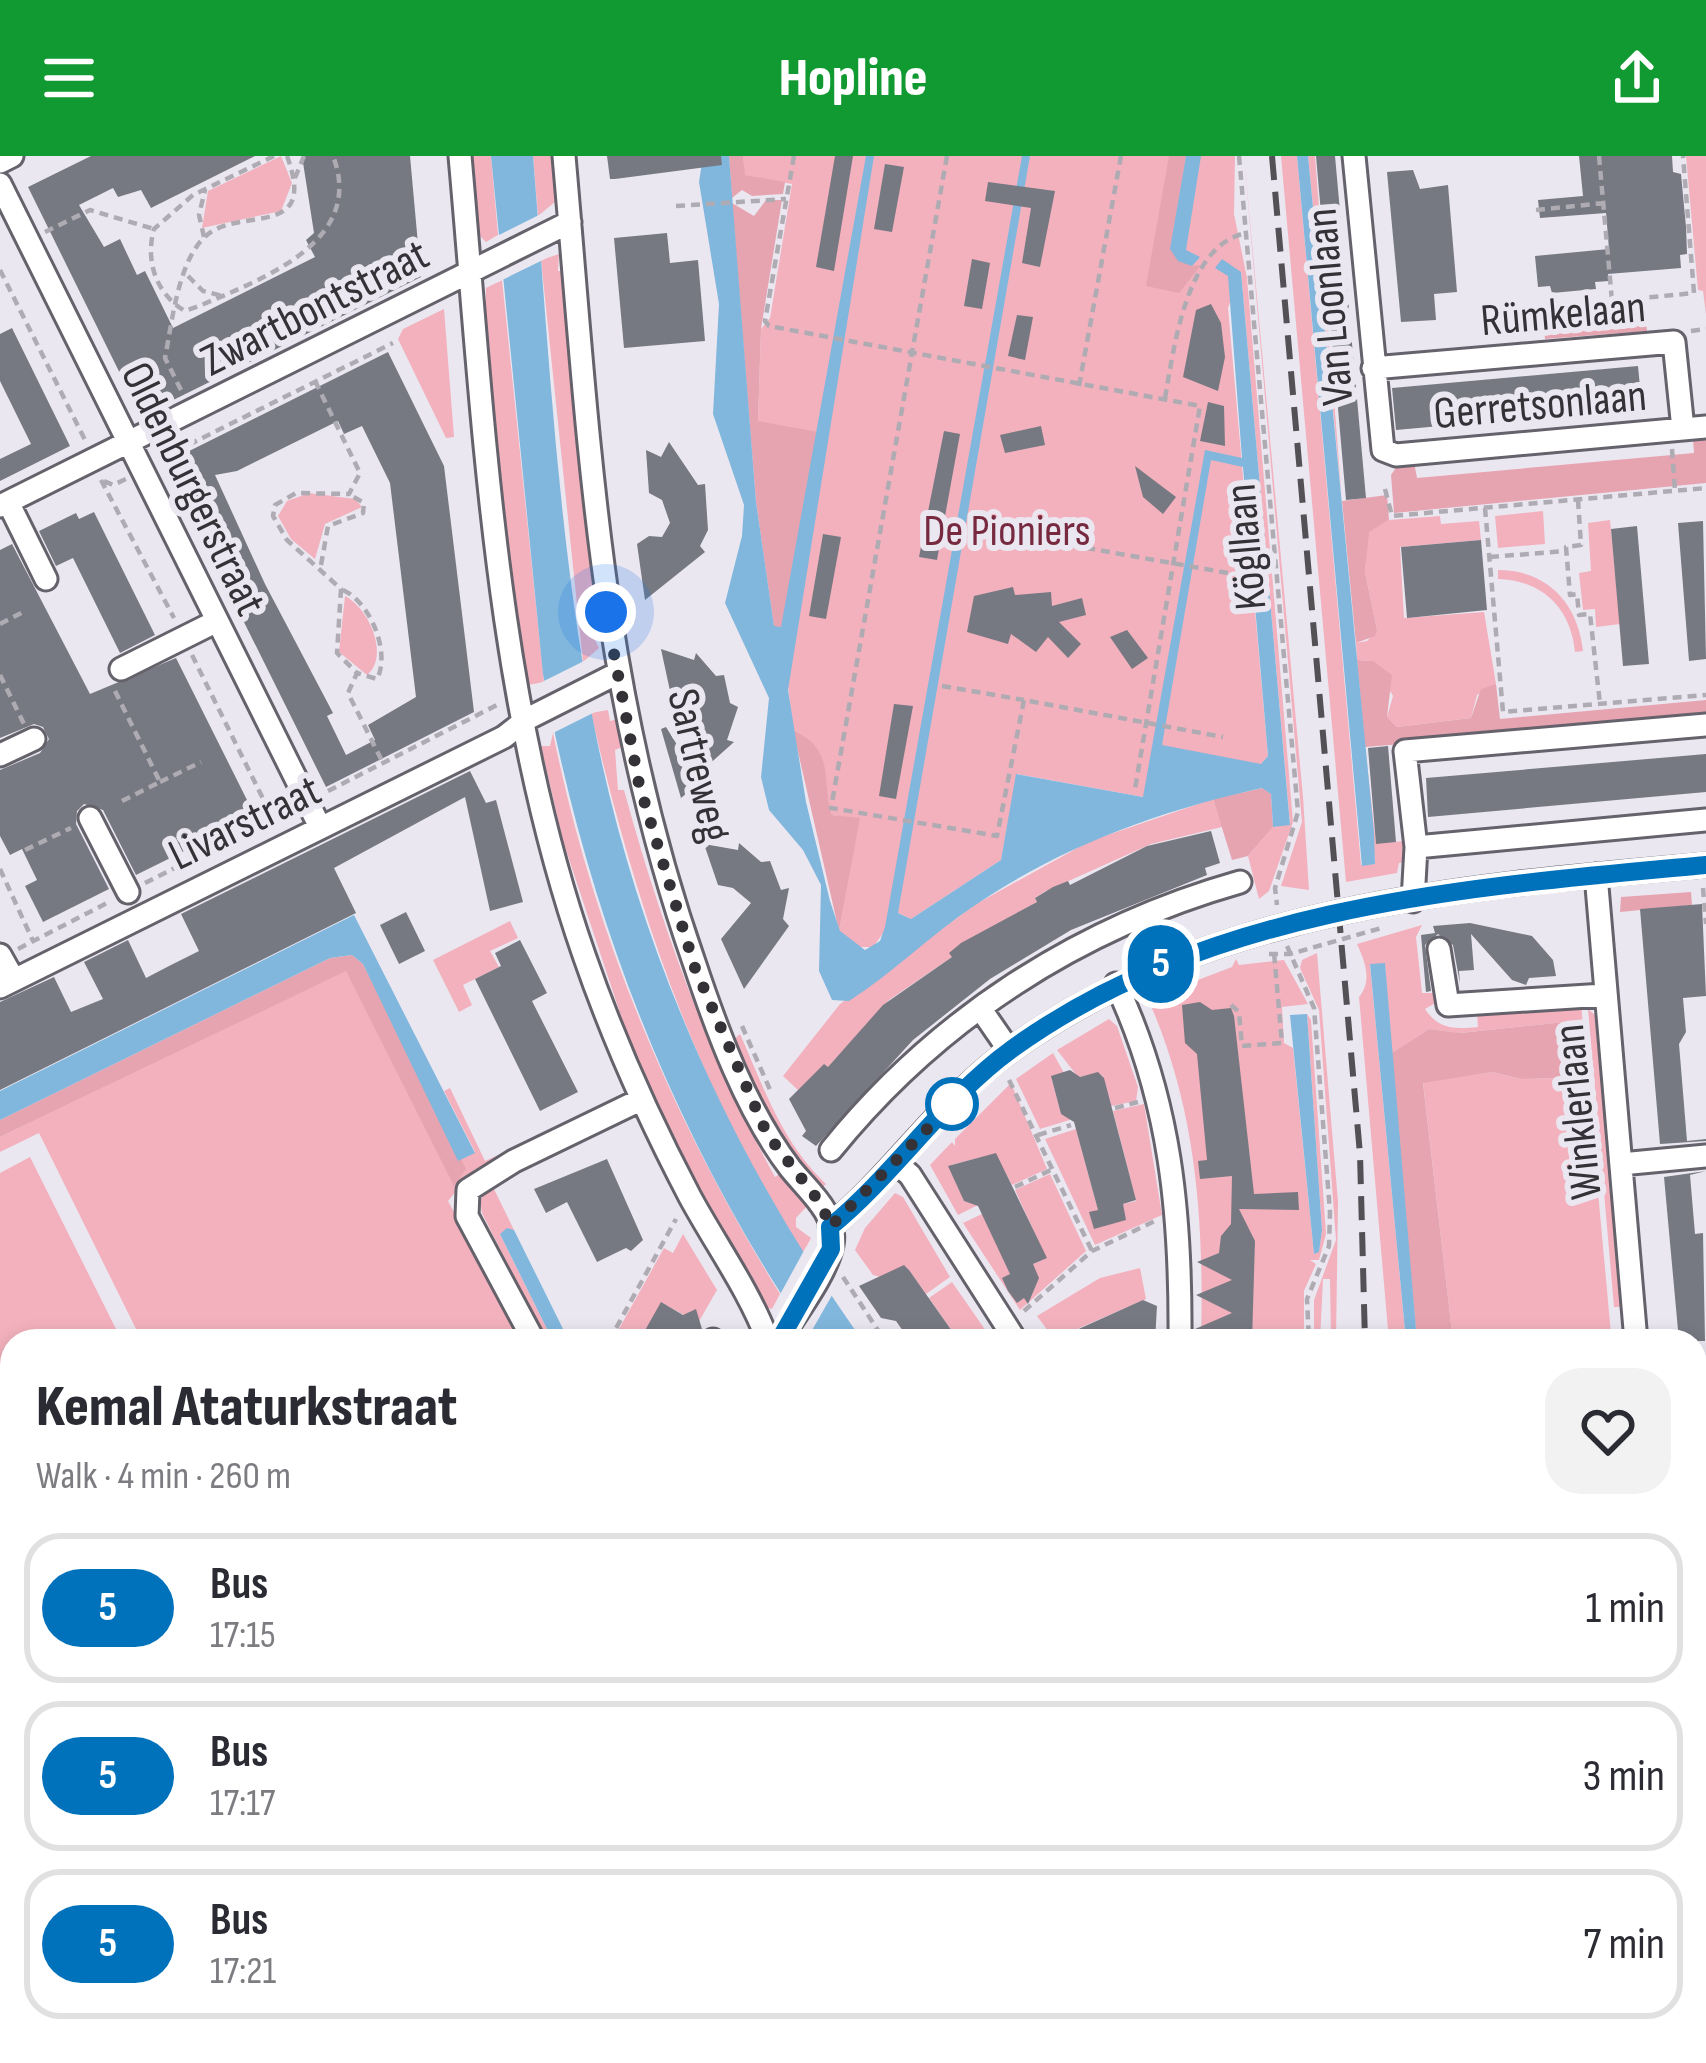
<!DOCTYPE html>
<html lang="en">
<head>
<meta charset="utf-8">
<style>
  :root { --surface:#fff; --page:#f2f2f3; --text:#2b2b33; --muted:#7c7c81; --line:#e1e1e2; --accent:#119a31 }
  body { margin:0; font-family:"Sofia Sans Condensed",sans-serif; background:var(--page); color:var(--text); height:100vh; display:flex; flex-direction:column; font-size:45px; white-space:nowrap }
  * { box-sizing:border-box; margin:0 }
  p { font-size:39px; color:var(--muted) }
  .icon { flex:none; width:66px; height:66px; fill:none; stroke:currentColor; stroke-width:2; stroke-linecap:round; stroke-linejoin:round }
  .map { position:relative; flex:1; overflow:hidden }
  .side { position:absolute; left:0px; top:1173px; width:1707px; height:735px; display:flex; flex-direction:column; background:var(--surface); border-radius:36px 36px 0 0; box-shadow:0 6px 18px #0003 }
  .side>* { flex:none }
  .badge { padding:0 24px; border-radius:39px; font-size:42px; line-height:78px }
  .you { position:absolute; width:60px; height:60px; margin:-30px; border:9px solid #fff; border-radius:50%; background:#1a73e8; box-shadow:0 0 0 18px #1a73e833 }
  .map>.badge { position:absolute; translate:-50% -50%; box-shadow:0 0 0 6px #fff }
  .round { display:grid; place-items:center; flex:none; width:126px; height:126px; border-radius:36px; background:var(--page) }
  .summary { display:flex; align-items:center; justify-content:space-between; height:204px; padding:0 36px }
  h1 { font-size:57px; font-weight:800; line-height:90px }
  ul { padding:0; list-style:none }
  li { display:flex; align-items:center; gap:36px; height:150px; margin:0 24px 18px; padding:0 12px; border:6px solid var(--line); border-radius:36px }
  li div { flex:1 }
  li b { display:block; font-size:45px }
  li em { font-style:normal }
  li .badge { min-width:132px; font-weight:700; text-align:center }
  header { display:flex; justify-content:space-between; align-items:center; height:156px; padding:0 36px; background:var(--accent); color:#fff; font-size:54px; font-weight:800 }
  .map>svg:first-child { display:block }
</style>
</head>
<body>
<header><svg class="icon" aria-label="menu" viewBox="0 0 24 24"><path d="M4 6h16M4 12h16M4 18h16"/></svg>Hopline<svg class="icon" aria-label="share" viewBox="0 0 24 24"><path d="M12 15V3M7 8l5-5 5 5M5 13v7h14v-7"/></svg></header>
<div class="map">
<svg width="1706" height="1907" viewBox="0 0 1706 1907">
  <rect width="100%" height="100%" fill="#ebe7f1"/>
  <!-- green -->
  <path fill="#f2b1bd" d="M281,0l11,27 -11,28 -79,17 6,-37z
    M468,0h23l7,79 -12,7 -12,-12z
    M533,0h24l4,41 -23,19z
    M743,0h492l-1,58 13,64 46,544 -24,69 -10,8 -11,-43 25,-29 17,-3 -49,-552 -13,36 40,448 -7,8 -118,33 -126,-23 -16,86 -90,59 -13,-6 -25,34h-18l-16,-16 20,-112 -27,-4c-11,-33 2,-67 -39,-85l-35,-308 3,-93 9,-11 22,-134 -48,-9z
    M1244,0l59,641 6,93 -28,-4 21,-64z
    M1281,0h16l64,709 14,-1 -10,-117 11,96 30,-2 1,21 -8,1 -2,10 -51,9z
    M1308,0h7l27,345z
    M1686,0h20v158l-3,-23 -5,-1z
    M559,98l-1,17h10l36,365 -10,2 5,10 -16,14 -42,-402z
    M502,124l42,402 -21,4 -42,-385 5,-1v-12z
    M444,153l10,128 -8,1 -48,-99 5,-10z
    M309,337l46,6 7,8 -37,17 -10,35 -24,-20 -13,-23 9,-15z
    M1543,355l2,33 -47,4 -3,-32z
    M1440,360l1,8 38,-3 2,19 -81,7 4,71 80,-6 12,72 -19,11 -6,23 -74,9 -10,-10 6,-21 -20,-35 -16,-1 -1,-17 11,-2 10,-11 -12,-58 3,-40 21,-12z
    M1610,364l10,104 -24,3 -1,-18 -12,1 -4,-37 12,-2 -3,-48z
    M1498,414c49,0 80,33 85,81l-8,1c-4,-44 -33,-72 -77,-73z
    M345,440c24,12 45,60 22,79l-28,-23z
    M608,554l2,11 8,-2 6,27 -9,4 3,40h6c37,135 83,263 151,387l9,-6 26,32 -14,15v9l15,11 -8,15c-107,-165 -168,-349 -212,-540z
    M553,577c41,202 119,386 227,561l-8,15 -11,-3 -38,-63 -111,-229 7,-4 -56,-169 -22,-95h9z
    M1213,643l9,28 -71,17 -107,48 -9,6 2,4 -79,44 -6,11 -63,43 -61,67 -30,23 -15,-14 57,-72 136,-100 114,-63z
    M510,765l8,17 -28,13 9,16 -36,18 9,20 -13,7 -26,-52z
    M1422,769l-6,12 6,56h12l3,9 -12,7c14,21 30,20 53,18l-1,-15 104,-9 3,34 -10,-16 -115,12 -30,-4 -39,25 -5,-90 -15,1 36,376h-17l-30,-344c13,-16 7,-33 -2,-53z
    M1317,797l21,249 -2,139h-5l-1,-62h-7l-3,62h-6v-41l22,-60 -17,-230 -19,-42 2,-8z
    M1236,803l3,6 45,-5 24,44 -26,3 2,36 9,5 21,206 5,-3 3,-21 -15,-216 4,6 15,214 -7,26h-9l6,4 -12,27v50h-103c3,-119 -4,-232 -53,-342l84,-32z
    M347,814l107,215 4,-24 17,-9 -31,-61 6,-3 35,73 99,-45 -110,54 -26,31 76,140h-382l-103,-208 -39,19v-15z
    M1588,853l7,6 11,123h6l4,50 -6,1 11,118h-7z
    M1109,863l8,7 21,61 -2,14 -25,5 -9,-31 -24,2 -21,-27z
    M740,878c24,54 42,109 86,150l-5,5c-40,-44 -63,-94 -89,-148z
    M1053,897l11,20 -12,6 9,35 12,5 -33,10 -24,-50z
    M1492,916l29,7 40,-1 4,24 25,2 21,230 -15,7h-143l-30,-259z
    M1011,927l36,86 -35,16 -17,-31 -44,11 13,36 14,4 -20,10 -28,-50 22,-23 3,4v-7z
    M1144,948l18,111 -67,30 -50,-106 31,-10 22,81 -8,2 46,-11 -23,-90z
    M30,1001l92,184h-110v189l-12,6v-363z
    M1050,1018l36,77 -66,59 -57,-87 19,-9 51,50 13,-6 -31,-68z
    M492,1029l22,45 -14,4 53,107h-7l-64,-128 -2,-13z
    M895,1037l8,4 47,80 -24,17 -20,-27 -22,11 -11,-3 -18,-25 10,-22z
    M683,1078l34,56 -19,33 -4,-11 -10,3 -22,-12 -23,38 -20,-12 45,-81 9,5z
    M1140,1112l6,31 -92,40 -17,-23 63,-38z
    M952,1126l41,59h-34l-30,-43z
    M1695,1631l11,2v183l-11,-1z
    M12,1718v163l-8,3 -4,-162z
    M1695,1875l11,12v20h-141l-2,-11h132z
    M12,1887v9h161l2,11h-163l-6,-18z
    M577,1896h170l-2,11h-166z
    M786,1896h559l1,11h-562z"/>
  <!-- forest -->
  <path fill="#e6a4b0" d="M729,0h14l2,19 40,7 -2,12 -31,2 -10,-6 -10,8z
    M1169,0h17l-16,94 22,16 9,-1 -22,28 -33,-7z
    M766,44h16l-21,129 -3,92 60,11 -36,196 -8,-1 -18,-125 -24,-299 22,13z
    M1644,145l3,30 -102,8 -2,-29z
    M1706,280v47l-312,30 -3,-38 6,-9 17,-4 3,16 277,-25 -1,-14z
    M1387,339l2,25 -20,12 -4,40 12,58 -2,6 -19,7 -14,-142z
    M1357,504l16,1 19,14 -5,42 10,10 74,-9 10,-29 15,-5 4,35 206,-19v19l-341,28z
    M793,574c43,19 28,51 39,85l28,3 -21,113z
    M1263,632l8,6 2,33 -25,29 -16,4 -19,-61z
    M1691,736l1,13 -72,7 1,-15z
    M352,799l11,9 103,205 -12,17 -108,-215 -346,166v-17l330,-162z
    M1574,865l10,16 6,67 -25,-2 -5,-24 -39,1 -29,-7 -69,11 30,258h-36l-27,-287 39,-25 31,4z"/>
  <!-- water -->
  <path fill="#81b7dd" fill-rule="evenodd" d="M491,0h42c15,184 24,372 58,554 43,230 136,441 272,631h-51c-139,-204 -224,-424 -269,-667z
    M703,0h26l27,346 18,124 7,1 85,-471h8l-86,534 18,112 24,99 10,30 25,19 15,-9 5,-14 137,-771h8l-132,757 13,6 90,-59 15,-86 127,23 62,-347 37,8 -14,-182 -13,-8 7,-9 19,13 49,553 -17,2 -2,-33 -9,-6c-103,23 -200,58 -288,118 -44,29 -81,67 -125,95l-17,-1 -13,-29 2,-86 -18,-35 -34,-40 -8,-33 8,-79 -44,-95 17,-67 2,-31 -31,-91 6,-110 -20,-122zM1211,304l32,7 25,289 -7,8 -99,-19z
    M1186,0h15l-15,94 14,7 -8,9 -14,-5 -8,-12z
    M1297,0h11l66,677 1,31 -13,2z
    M354,759l121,238 -17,8 -95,-197 -11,-9 -22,3 -330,162v-29z
    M1385,807l32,378h-11l-36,-377z
    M1307,858l15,216 -3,22 -5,2 -24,-239z
    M507,1072l7,2 55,111h-16l-53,-107z"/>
  <!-- pier -->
  <path fill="#ebe7f1" d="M543,57l4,45 -51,25 -3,-45z
    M588,503l9,52 -46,23 -13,-50z
    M806,1091l29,43 -28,49 -30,-39z"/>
  <!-- building -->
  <path fill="#767982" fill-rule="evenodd" d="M91,0h164l-104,52 -10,-18 -23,7 -5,-9 -34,17 25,42 16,-8 17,36 8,-4 28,57 142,-71 -9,-17 8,-7 -12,-77h108l11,121 -280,139 -113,-229z
    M607,0h114l1,9 -107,14h-5z
    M835,0h18l-19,115 -18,-4z
    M1316,0h19l31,342 -20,2z
    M1579,0h93l1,16 8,2 5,53 1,27 -7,1 1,13 -73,6 1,7 -14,1 1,7 -44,4 -2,-7 -12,1 -3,-31 74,-7 -3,-36 -66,5 -2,-18 45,-4z
    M885,8l19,3 -12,65 -18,-3z
    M1413,14l7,19 28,-4 9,107 -23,2 2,26 -35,2 -14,-150z
    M988,26l67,9 -15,76 -18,-4 9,-55 -46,-7z
    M667,77l3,30 28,-3 7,81 -81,7 -10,-110z
    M972,103l18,4 -8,46 -18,-3z
    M1211,148l10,19 4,34 -7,34 -35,-14 13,-67z
    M1017,159l16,2 -8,43 -17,-4z
    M12,172l58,118 -70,35v-22l31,-15 -31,-63v-47z
    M388,196l56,114 30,246 -148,75 -161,-324zM338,265l6,13 18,-8 28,57 26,214 -48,28 7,15 -29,15 -19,-39 6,-3 -68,-129 -50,-109 22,-4z
    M1638,210l4,42 -246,22 -4,-42z
    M1208,246l16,4 1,40 -25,-5z
    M1041,270l4,19 -40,8 -5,-18z
    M944,275l16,3 -23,126 -18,-3z
    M669,286l29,43 7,-1 3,46 -8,16 5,6 -60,48 -8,-56 12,-8 13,1 8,-14 -8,-23 -13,-7 -3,-43 15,7z
    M1135,310l41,31 -13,17 -20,-17z
    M94,356l61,123 -35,18 -47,-95 -17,8 -17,-35 37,-18 3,6z
    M1703,365l3,138 -17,2 -11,-138z
    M1637,370l12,138 -26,2 -12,-137z
    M823,378l18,3 -15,82 -17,-3z
    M1481,384l6,70 -80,8 -6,-71z
    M12,388l78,150 86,-36 79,158 -119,59 -33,-65 -19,-6 -7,7 -1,13 33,65 -66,33 -18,-36 12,-6 -15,-31 -12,6 -10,-19v-66l40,-17 9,-14 -6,-12 -9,-3 -34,14v-188z
    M1013,431l2,8 36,-3 1,14 30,-8 4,17 -27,7 22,22 -13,14 -20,-21 -12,15 -25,-18 -3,10 -41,-12 7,-36z
    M1127,474l21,28 -16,11 -22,-32z
    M661,493l33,11 2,-7 20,23 8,-1 6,28 8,4 -11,33 7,2 -29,26 -13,-62 -22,-15z
    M894,548l19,2 -17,93 -17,-3z
    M666,571l34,55 -19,16 -20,-69z
    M1388,590l8,96 -20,2 -8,-96z
    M1706,598v38l-278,25 -2,-39z
    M470,615l16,32 10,-3 27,102 -33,9 -25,-114 -131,71 22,45 -356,177v-88l54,-25 17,35 32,-13 -19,-37 44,-22 18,38 25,-13 28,-14 -18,-37z
    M1211,675l9,32 -15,5 2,7 -136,55 -81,49 -77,61 -97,106 -14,-10 4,-5 -17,-32 35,-35 4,3 55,-62 69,-48 -3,-4 12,-10 76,-41 -2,-4 18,-11 15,-6 2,4 77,-39z
    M739,687l22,19 9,-1 11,29 8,-2 -6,31 6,7 -45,63 -23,-50 30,-36 -18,-15 -15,-3 -14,-41 34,6z
    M1702,748l4,92 -23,2 3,34 -7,12 8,97 19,-2v2l-46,3 -20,-235z
    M406,756l19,39 -26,13 -19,-39z
    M1470,767l62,13 21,24 3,16 -27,2 -3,7 -14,-5 -41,-46 3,36 -15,1 1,13 -7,-39 -15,-11 -13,11 6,46 -5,1 -5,-57 14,-2 -2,-7z
    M520,784l27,53 -15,8 46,91 -38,19 -65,-132 26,-13 -6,-13z
    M1200,846l12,8 19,-2 3,8 20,178 44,-2 1,18 -60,-1 16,32 -3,100h-32l-25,-12 37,-16 -36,-18 36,-15 -35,-18 22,-9 2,-17 10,-12 1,-48 -32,3 -2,-18 9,-1 -10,-106 -12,-11 -3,-38z
    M1070,914l10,7 18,-5 6,6 32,122 -13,4 3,16 -32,9 -5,-17 9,-2 -24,-88 -13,-8 -10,-38z
    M996,997l51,105 -14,6 6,14 -11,26 -4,-6 -7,5 -9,-12 -6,-13 8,-4 -32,-68 -14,-5 -16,-35z
    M607,1003l36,81 -12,11 -5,-3 -29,14 -30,-60 -21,11 -12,-24z
    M1706,1015l-16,4 5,59 8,-1 2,108h-26l-15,-164z
    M904,1109l5,5 50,71h-49l-14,-20 -15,-3 -22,-32z
    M1143,1144l14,6 -2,35h-103z
    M661,1146l22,13 13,-6 6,20 -7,12h-56z"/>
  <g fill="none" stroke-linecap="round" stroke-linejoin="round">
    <defs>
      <path id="minor" d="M460,0c24,267 35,544 124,799 29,84 65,164 106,242 26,48 59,93 78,144
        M564,0c25,282 35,535 130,806 23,69 52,148 96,206 17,22 48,45 42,77 -6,31 -37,69 -53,96
        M1354,0l29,294 13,5 310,-28
        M0,6l12,-6
        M0,28l320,643
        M1373,212l301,-26 9,87
        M8,346l38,77
        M0,350l570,-284
        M121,513l96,-48
        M0,599l34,-16
        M90,662l38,74
        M1416,691l290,-27
        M1596,719l40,466
        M1413,745l3,-54 -11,-96 301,-26
        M1439,793l9,56 156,-10
        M0,799l14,25
        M1116,828c55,117 65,230 64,357
        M0,831l504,-250 23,-18 89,-45
        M980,852l29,42
        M831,994c106,-131 247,-222 409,-268
        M896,1007l14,12 106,166
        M1621,1008l85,-8
        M830,1071c65,-54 113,-129 182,-178 199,-143 457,-163 694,-184
        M534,1185l-67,-125 1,-26 46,-29 126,-61
        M712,1185l1,-1
        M1695,1271l11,-1
        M0,1494l12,-6
        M0,1558l12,41
        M1695,1617l11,2
        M0,1698l12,-4
        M1695,1862l11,18
        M194,1896l1,11
        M398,1907l1,-11
        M414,1907l141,-9"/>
    </defs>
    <!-- minor casing -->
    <use href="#minor" stroke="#65626b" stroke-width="27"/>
    <!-- path -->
    <path stroke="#afabb3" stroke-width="4.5" stroke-dasharray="9 6" stroke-linecap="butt" d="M274,0l-81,39 -39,34c-9,32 2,65 31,82l14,-5c63,-27 167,-64 134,-150
      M794,0l-29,165 4,5 431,80 -65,383
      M947,0l-116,652 166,28 27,-136 199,37
      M1239,0l59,656 -23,76 2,17
      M1599,0l13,145
      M295,22l9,-22
      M676,50l110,-7
      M1536,54l68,-7
      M45,76l45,-22 64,19
      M204,81l-5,-22 6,-25
      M0,114l86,172
      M188,120l15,15 20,5
      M1691,175l15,-2
      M1541,176l-2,-24 155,-15 -11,-137
      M315,225l45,92 -11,21 -53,-1 -21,12 -2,11 14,24 54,49 -4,64 20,20 -9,20 35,70
      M1079,230l42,-230
      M181,234l-16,-32c7,-35 13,-99 42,-123 35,-29 111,5 80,-79
      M1165,242c9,-50 21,-153 81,-165
      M1672,293l3,42
      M162,302l231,-115
      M101,324l73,138
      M104,325l9,4 13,-6
      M1385,333l7,27 314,-28
      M1578,344l3,45 -15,2 4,48 7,-1 2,21 11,-1 10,90
      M1485,352l18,204 203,-17
      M968,371l260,46
      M1490,401l76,-6
      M321,409l7,-39 35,-13 1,-10 -15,-9
      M343,434c27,12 48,62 34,89l-20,-6
      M0,468l25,-13
      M192,499l80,162
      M0,519l24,49
      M942,530l82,14
      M115,535l45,91 -40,20
      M160,626l41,-20
      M328,635l171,-87
      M25,694l46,-22
      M0,713l33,72
      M145,727l146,-74
      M1703,732l3,36
      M1287,790l27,62 16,204 -1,34 -22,53 2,42
      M18,793l91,-47
      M1269,798h21l95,-27
      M1231,849l8,7 3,34 40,-3 -8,-90
      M742,870l29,66
      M1009,924l83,171
      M1115,952l23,-6
      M1038,979l33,-10
      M1015,1031l38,-18
      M843,1121l42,64
      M1024,1155l68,-60 65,-31
      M609,1185l67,-122
      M5,1516l7,22
      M0,1888l12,-4
      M613,1896l2,11
      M1255,1896l59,11
      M1352,1896l1,11
      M659,1903l22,4
      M751,1907l2,-11
      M854,1907l2,-11
      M946,1907l1,-11
      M1076,1907l1,-11
      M1228,1907l2,-11
      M1326,1907l1,-11"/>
    <!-- minor -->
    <use href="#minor" stroke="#fff" stroke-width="21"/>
    <!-- rail -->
    <path stroke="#545156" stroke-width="6" stroke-dasharray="24 12" stroke-linecap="butt" d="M1272,0l88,998 5,187
      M1415,1896l1,11"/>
  </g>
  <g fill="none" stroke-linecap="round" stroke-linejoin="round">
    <defs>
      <path id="line" d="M779,1185l52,-92 -1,-22c66,-54 113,-128 182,-178 199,-144 457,-162 694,-184"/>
    </defs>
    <!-- line casing -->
    <use href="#line" stroke="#fff" stroke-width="27"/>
    <!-- line -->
    <use href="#line" stroke="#0072bc" stroke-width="18"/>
    <!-- walk -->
    <path stroke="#343236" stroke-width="12" stroke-dasharray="0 21.6" d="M606,456l33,172 56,184 72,166 55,71 8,22 122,-123"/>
  </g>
  <!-- markers -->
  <circle fill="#fff" stroke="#0072bc" stroke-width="6" cx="952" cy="948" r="24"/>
  <g text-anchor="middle" stroke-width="12" stroke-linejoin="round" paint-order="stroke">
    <!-- street labels -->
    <g font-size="45" fill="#343236" stroke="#ebe7f1">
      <text transform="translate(314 150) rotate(-27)" y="16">Zwartbontstraat</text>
      <text transform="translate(1328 151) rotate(-95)" y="16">Van Loonlaan</text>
      <text transform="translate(1563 156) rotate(-5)" y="16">Rümkelaan</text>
      <text transform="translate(1540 247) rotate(-5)" y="16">Gerretsonlaan</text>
      <text transform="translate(195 332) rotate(64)" y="16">Oldenburgerstraat</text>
      <text transform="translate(1244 391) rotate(-95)" y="16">Kögllaan</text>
      <text transform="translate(701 609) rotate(77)" y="16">Sartreweg</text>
      <text transform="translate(244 665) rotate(-26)" y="16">Livarstraat</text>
      <text transform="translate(1576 956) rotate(-96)" y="16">Winklerlaan</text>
    </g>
    <!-- park labels -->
    <g font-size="45" fill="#772a3f" stroke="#ebe7f1">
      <text x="1007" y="389">De Pioniers</text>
    </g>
  </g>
</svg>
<div class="you" style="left:606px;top:456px"></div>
<b class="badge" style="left:1161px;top:808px;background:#0072bc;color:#fff">5</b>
<section class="side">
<div class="summary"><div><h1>Kemal Ataturkstraat</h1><p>Walk · 4 min · 260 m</p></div><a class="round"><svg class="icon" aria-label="heart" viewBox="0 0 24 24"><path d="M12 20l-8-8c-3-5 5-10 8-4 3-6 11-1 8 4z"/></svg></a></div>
<ul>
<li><span class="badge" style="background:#0072bc;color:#fff">5</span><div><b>Bus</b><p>17:15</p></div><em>1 min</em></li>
<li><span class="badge" style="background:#0072bc;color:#fff">5</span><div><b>Bus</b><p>17:17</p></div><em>3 min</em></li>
<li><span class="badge" style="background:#0072bc;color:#fff">5</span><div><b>Bus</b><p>17:21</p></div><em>7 min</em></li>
</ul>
</section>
</div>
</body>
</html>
